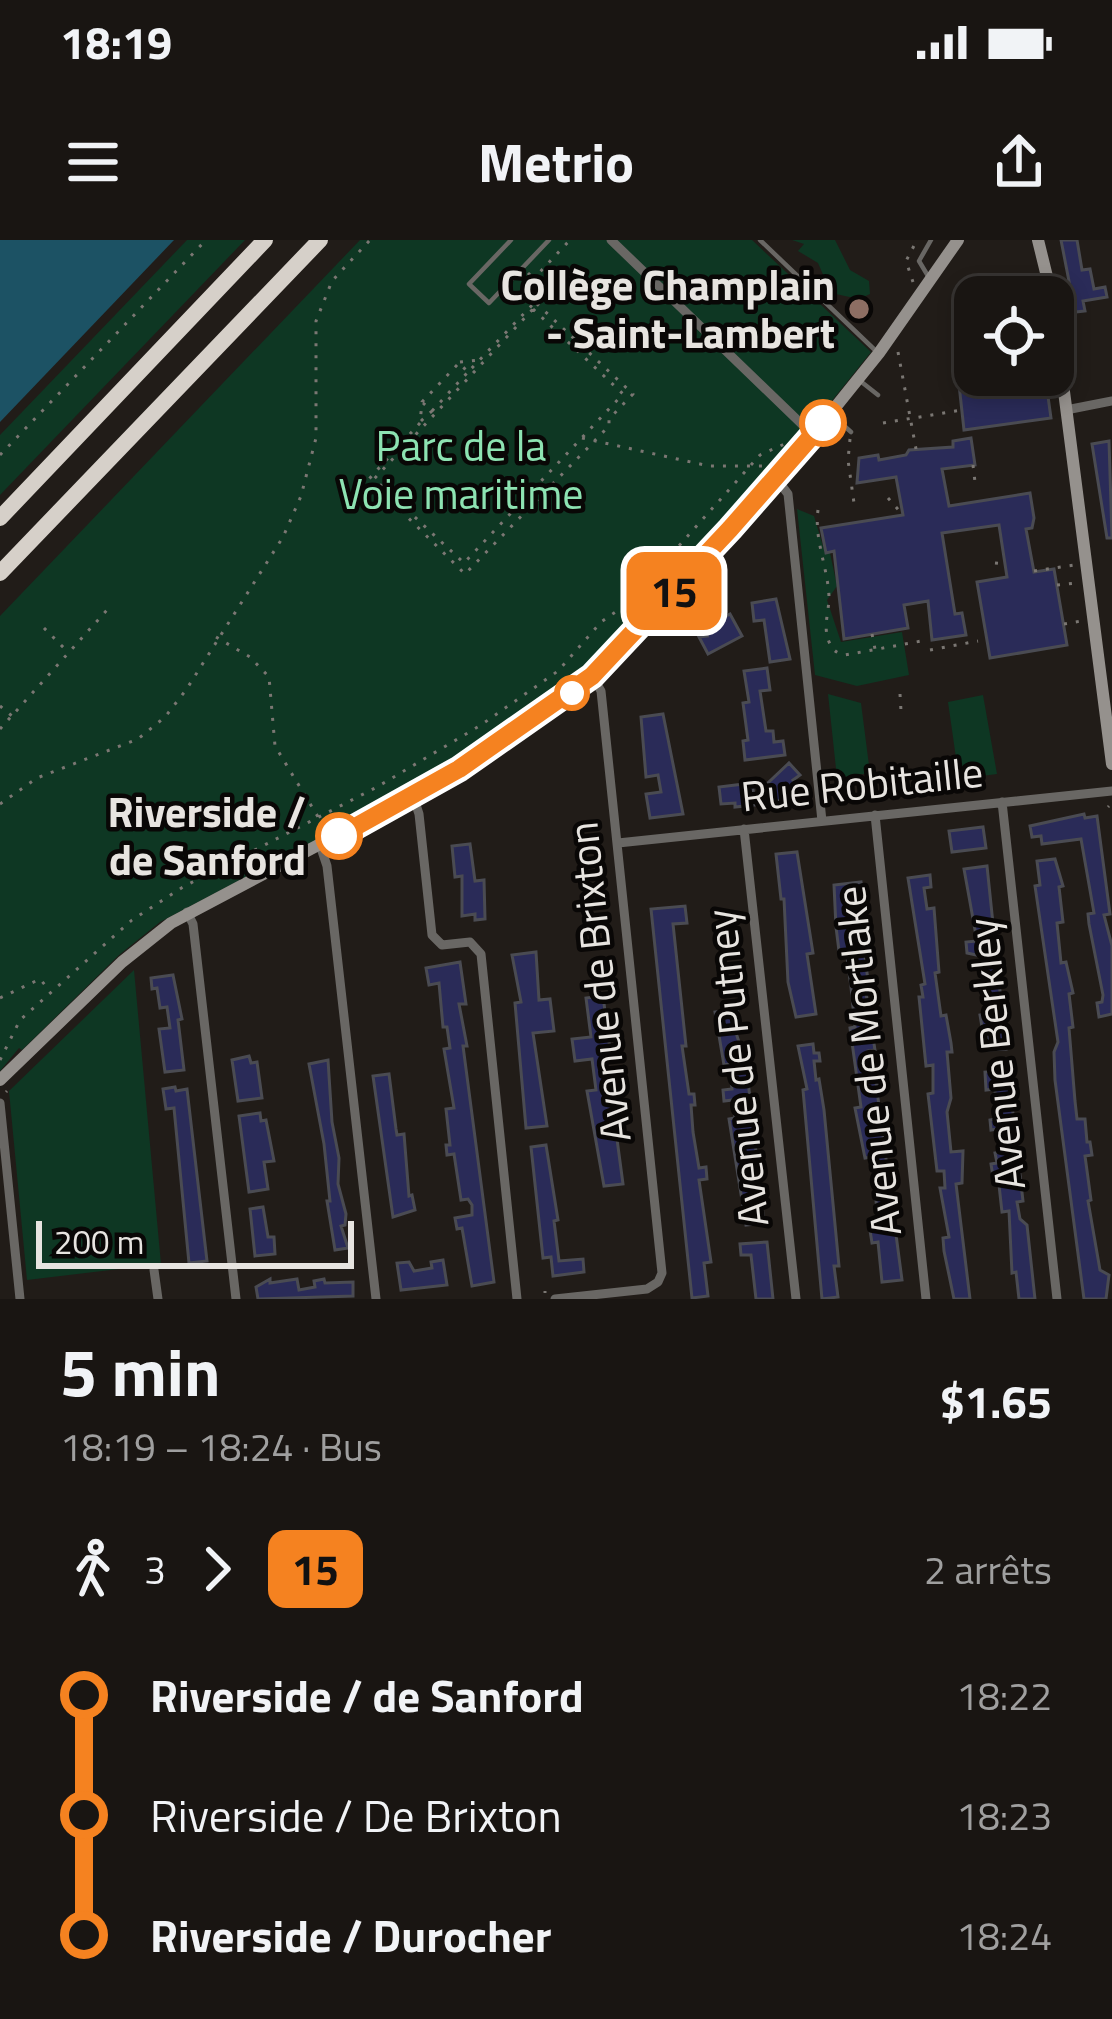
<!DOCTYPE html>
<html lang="fr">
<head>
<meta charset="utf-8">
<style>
  :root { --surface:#191512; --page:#221e1b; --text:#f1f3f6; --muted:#9f9f9f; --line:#373432 }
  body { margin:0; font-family:"Titillium Web",sans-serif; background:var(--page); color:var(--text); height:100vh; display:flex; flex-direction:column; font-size:45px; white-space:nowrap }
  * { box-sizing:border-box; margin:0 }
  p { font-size:39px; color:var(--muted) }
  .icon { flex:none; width:66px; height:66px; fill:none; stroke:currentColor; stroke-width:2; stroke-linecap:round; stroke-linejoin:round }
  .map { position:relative; height:1059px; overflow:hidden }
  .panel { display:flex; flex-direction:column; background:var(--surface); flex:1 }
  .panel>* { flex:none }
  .badge { padding:0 24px; border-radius:18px; font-size:42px; line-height:78px }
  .buttons { position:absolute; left:954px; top:36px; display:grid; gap:24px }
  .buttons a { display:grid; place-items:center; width:120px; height:120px; border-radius:24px; background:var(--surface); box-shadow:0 6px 18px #0003,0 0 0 3px var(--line); font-size:60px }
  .scale { position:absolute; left:36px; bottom:30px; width:318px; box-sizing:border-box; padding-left:12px; border:6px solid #e7e4e0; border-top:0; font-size:33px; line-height:42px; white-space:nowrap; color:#e7e4e0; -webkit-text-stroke:9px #090706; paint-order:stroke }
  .map>.badge { position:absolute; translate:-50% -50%; box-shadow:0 0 0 6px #fff }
  .legs { display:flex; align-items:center; gap:18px; height:132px; padding:0 60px; font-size:39px }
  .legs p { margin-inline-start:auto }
  .overview { display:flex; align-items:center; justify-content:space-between; height:204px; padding:0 60px }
  h1 { font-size:66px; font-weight:700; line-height:90px }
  ul { padding:0 60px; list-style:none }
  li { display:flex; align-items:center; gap:42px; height:120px; font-size:45px }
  li i { display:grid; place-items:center; width:18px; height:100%; margin:0 15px; background:currentColor }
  li i::after { content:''; width:30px; height:30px; margin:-15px; border:9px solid; border-radius:50%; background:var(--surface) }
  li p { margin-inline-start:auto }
  li:first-child i { background:linear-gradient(#0000 50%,currentColor 0) }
  li:last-child i { background:linear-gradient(currentColor 50%,#0000 0) }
  .status { display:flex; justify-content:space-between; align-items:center; height:84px; padding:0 60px; background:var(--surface); direction:ltr }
  .status svg { height:33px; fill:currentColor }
  header { display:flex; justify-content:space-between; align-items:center; height:156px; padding:0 60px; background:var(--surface); font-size:54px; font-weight:700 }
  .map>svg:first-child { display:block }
</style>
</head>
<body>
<div class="status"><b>18:19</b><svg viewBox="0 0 49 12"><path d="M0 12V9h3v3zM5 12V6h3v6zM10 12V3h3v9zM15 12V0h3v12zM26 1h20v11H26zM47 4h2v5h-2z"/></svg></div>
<header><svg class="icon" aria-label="menu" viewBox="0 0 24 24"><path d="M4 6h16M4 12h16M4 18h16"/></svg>Metrio<svg class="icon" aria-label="share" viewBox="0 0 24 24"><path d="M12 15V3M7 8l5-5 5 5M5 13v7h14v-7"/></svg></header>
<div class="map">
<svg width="1112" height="1059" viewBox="0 0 1112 1059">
  <rect width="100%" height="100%" fill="#211c18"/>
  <!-- green -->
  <path fill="#0e3723" d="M187,0h58l-245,255v-60z
    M360,0h392l119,112 -73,91 -186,204 -18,13 -1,6 -101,74 -144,83 -3,-5 -21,13 1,4 -165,87 -41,33 -97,95 -3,-2 -19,23v-455z
    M792,0h43l15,30 19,11 1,13 -11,5 -28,-6 -13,-30 -20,-12 6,-7z
    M797,269l17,7 11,37h5l7,33 -10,14 14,42 61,-10 7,43 -52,11 -42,-11z
    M828,454l33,9 9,70 -33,5z
    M983,455l14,79 -38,5 -11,-77z
    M134,730l27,294 -134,16 -18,-189z"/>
  <!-- water -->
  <path fill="#1c5264" d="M0,0h174l-174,182z"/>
  <!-- building -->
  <path fill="#2a2b58" stroke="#4a4b52" stroke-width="3" d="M1061,0h16l5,30 8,-1 4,20 11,-2 2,10 -24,4 2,10 -10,1z
    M975,114v21h70l6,43 -87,12 -8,-73z
    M971,198l4,27 -33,4 7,37 81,-13 4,25 -2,10 -6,1 8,43 20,-3 13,76 -77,13 -13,-76 30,-5 -8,-52 -57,8 13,81 7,-1 4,22 -34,5 -4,-39 -24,4 4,23 -64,11 -10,-88 -8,2 -5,-25 82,-13 -7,-38 -39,6 2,-25 19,-3 1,5 27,-5 3,-5 44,-3v-6z
    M1109,201l3,97h-5l-15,-94z
    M776,359l14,60 -20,3 -6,-42 -10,1 -2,-18z
    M730,374l12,22 -34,18 -9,-17 8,-1 -4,-8z
    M767,428l3,22 -10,1 6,40h7l1,11 9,-1 2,14 -40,5 -2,-19 5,-1 -5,-37 6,-1 -5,-31z
    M663,474l20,100 -33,4 -4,-24 15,-2 -3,-17 -12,2 -5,-60z
    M789,523l11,12 -7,5 5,6 -30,23 -4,-5 -29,3v-4l-14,1 -2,-17 33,-4 2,13z
    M1084,574l1,4 12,-2 13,98 -6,1 8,31v68l-13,3 -2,-14 5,-1 1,-7 -14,-71 -1,-10 6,-1 -13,-74 -39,5 -1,-8 -9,1 -2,-11z
    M983,587l3,21 -34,4 -3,-21z
    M470,604l5,37 9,-1 1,39 -10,1v-6l-13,2v-40l-7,1 -3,-31z
    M797,612l16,101 -6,1 9,60 -20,3 -8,-35 -4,-83h-3l-5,-45z
    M1055,619l8,27 -4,1 4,35 -6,1 4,40 5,-1 7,31 -4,1 4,33 -4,1 6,73 2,18h8l2,23h3l2,13 -7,1 6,44 -3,1 12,69 9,5 -3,24h-22l-29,-219 -1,-28 4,-10 -23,-156 5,-1 -3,-24z
    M987,626l19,183 -18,1 -2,-23h-4l-2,-12 6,-1 -5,-58 -14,-3 -1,-11 11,-1 -13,-72z
    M930,635l1,12 -7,1 3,21 7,-1 5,64 -4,1 6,43 5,-1 5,28 1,9h-5l4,46 -4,14 4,40 12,-1 -1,32 -6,1 14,115h-16l-10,-48 -1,-13 6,-1 -9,-49h5l-1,-17h-7l-9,-77 5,-1v-28l-7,1 -7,-69h4l-2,-12 4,-1 -17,-106z
    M861,642l4,31 -8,1 2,18 7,-1 2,17h-4l4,33h-4l11,69 -7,1 2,20h9l1,12h-4l26,197 -20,2 -4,-40 -6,1 -3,-19 9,-2 -6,-65 -7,1 -10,-50 6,-1 -11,-79 5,-1 -4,-40 -5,-37 -7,1 -3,-24 -2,-42z
    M685,666l2,17 -14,1 13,122h-4l7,48h5l1,11h-4l2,27 6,36 7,-1 1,12 -8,1 12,82 -7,1 4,33 -16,2 -41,-389z
    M536,712l3,48 11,-1 4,32 -21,2 14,93 -21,2 -11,-125 6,-1 -9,-47z
    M460,722l6,42h-7l8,42h-4l31,236 -22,4 -10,-58 -5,1 -2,-11 17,-3v-10l-4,-6 -7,1 -7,-46 -7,1 -1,-10h4l-4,-36 8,-1 -10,-59 6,-1 -3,-21h-4l-4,-44 -10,2 -3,-17z
    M173,735l9,44 -4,1 6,50 -19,2 -6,-43 11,-1 -3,-21 -7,1 -3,-20 -5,1 -1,-11z
    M603,756l8,61h-5l17,127 -19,2 -17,-95 9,-1 -4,-31 -17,2 -3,-22 19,-2 -5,-39z
    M736,762l4,27 -5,1 11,33 18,160 -18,2 -17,-106 6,-1 -2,-18 -9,1 -1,-11 9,-1 -3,-25 -5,1 -9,-53 8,-1 -1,-7z
    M813,804l1,9h5l1,8h-6l2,19 3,-1 5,31 15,156h-5l4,31 -16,2 -19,-209 4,-1 -9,-43z
    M249,816l2,7 6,-1 5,36 -24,3 -6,-41z
    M328,820l4,62 7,36 -1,26 8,30 -1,11 -4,1 7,22 -13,2 -8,-49h3l-6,-57 -15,-80z
    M1008,830l15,131 -6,1 3,17 7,6 8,74h-16l-3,-27 -4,1 -3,-62 -7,1 -4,-36 -5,1 -2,-13 6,-1 -2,-10 6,-1 -3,-23 -7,1 -1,-10 6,-1 -1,-30 -9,1 -1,-18z
    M389,834l7,55 1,6 7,-1 5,62 3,-1 3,15 -22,7 -20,-141z
    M175,847l1,4 11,-2 20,172 -18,2 -15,-155 -8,1 -3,-20z
    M260,873l1,8 5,-1 8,41 -10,1 4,27 -19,3 -10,-76z
    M546,905l12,75 -4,1 5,40 24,-2 1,13 -31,4 -2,-19 -8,1 -12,-111z
    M263,967l5,30h6l1,17 -20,2 -5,-47z
    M767,1002l6,57h-17l-5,-44h-10l-1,-11z
    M443,1020l4,25 -46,5 -4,-27 12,-1 5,9 18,-3 -1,-6z
    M270,1039v4l27,-4 2,11 16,-3 -1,-6 10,-2 1,4 28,-1v14l-95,3 -2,-12z"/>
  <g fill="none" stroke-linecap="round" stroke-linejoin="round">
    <!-- path -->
    <path stroke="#7b7773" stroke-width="3" stroke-dasharray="3 9" stroke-linecap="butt" d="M546,30l9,8 3,-4
      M528,33l6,6 1,23 -67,70 -9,-9 -37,39 -2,21 -51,56 96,95 144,-148v-7l24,-25 -98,-92 -12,-12 47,-50
      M913,42l-7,-21 11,-21
      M533,69l90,85 -159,169 -90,-84z
      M898,112l18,97
      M460,122l19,-2
      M432,171l35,-38
      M421,181l11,-10 -9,-8
      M883,183l79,-13
      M582,198l127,28h61
      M850,199l-2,21 6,43
      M0,215l206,-215
      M973,225l2,17
      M888,258l15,17
      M818,270c-4,30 10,58 11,87 0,16 -7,31 1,47 5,9 7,8 15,11l82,-15
      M995,323l10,1
      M1034,331l40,-6
      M1057,345l19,-2
      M1064,384l17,-3
      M44,388l24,24
      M872,394l3,15
      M216,397l34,20 19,20 6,69 51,84
      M930,410l48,-9
      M900,454l1,17
      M0,466l12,10
      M0,489l107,-119
      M0,564l37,-26 101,-39 27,-22 21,-27 97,-153 18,-41 15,-58v-117l16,-40 38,-41
      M1108,567l1,-1
      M0,758l40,-19 10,12
      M0,820l20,-40 112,-100 51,-33 194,-100 104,-62 77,-54 43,-49 26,-18 133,-149 31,-14
      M6,852l1,-1
      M545,1053v-2"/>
    <!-- lane -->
    <path stroke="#696764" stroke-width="4.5" d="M511,0l-42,44 20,19 60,-63
      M760,0l117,112
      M928,36l-9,-15 12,-21
      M859,140l19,15
      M831,174l20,18"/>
    <!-- street -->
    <path stroke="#696764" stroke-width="9" d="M611,0l202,195
      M1066,170l46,-9
      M776,238l12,16 34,327
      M413,556l6,18 13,121 10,10 28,-3 11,12 36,345
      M1002,562l55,497
      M875,575l51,484
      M744,589l52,470
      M618,603l494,-52
      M320,605l7,21 49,433
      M187,672l6,12 43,375
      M0,863l20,196
      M154,1030l4,29
      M555,1059l92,-10 11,-7 4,-9 -61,-582 -9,-15"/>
    <!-- secondary -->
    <path stroke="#95918d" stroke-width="12" d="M1038,0l14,57
      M1053,66l59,458
      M0,840l122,-118 49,-39 255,-135 79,-49 87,-63 221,-241 66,-82 79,-113"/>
    <!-- highway -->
    <path stroke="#d6d0c9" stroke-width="16" d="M0,278l265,-278
      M0,333l320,-333"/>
  </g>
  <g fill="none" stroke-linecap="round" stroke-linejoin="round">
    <defs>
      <path id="line-1" d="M339,596l120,-67 133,-93 138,-147 93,-106"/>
    </defs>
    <!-- line-1 casing -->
    <use href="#line-1" stroke="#fff" stroke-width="27"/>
    <!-- line-1 -->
    <use href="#line-1" stroke="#f58220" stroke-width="18"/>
  </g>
  <!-- markers -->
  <circle fill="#8d6e63" stroke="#090706" stroke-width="4.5" cx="859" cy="69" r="12"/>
  <g fill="#fff" stroke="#f58220" stroke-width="6">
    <circle cx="823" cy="183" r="21"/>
    <circle cx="572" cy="453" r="15"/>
    <circle cx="339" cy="596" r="21"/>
  </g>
  <g text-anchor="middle" stroke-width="9" stroke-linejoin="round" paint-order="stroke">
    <!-- poi labels -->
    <g font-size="42" font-weight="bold" fill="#e7e4e0" stroke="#090706" text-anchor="end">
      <text x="835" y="60">Collège Champlain<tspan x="835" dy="48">- Saint-Lambert</tspan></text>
    </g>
    <!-- park labels -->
    <g font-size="42" fill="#8de3b2" stroke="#090706">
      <text x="461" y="221">Parc de la<tspan x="461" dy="48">Voie maritime</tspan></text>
    </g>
    <!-- street labels -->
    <g font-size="42" fill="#e7e4e0" stroke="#090706">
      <text transform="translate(862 544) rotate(-6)" y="15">Rue Robitaille</text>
      <text transform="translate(599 742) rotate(-96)" y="15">Avenue de Brixton</text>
      <text transform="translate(996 814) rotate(-96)" y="15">Avenue Berkley</text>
      <text transform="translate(868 821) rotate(-96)" y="15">Avenue de Mortlake</text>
      <text transform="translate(737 828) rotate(-96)" y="15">Avenue de Putney</text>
    </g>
    <!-- stop labels -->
    <g font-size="42" font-weight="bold" fill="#e7e4e0" stroke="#090706" text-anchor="end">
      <text x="306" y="587">Riverside /<tspan x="306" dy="48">de Sanford</tspan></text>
    </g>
  </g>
</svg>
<div class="buttons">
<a><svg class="icon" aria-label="locate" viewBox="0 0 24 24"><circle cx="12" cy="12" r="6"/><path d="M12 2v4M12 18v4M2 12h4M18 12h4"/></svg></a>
</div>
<div class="scale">200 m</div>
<b class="badge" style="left:674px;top:351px;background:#f58220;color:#111">15</b>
</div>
<section class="panel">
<div class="overview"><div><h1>5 min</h1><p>18:19 – 18:24 · Bus</p></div><b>$1.65</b></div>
<div class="legs"><svg class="icon" aria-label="walk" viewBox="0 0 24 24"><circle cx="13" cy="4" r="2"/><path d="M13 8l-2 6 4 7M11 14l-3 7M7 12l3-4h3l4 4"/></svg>3<svg class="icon" aria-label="forward" viewBox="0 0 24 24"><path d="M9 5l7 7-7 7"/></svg><b class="badge" style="background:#f58220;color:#111">15</b><p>2 arrêts</p></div>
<ul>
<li><i style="color:#f58220"></i><b>Riverside / de Sanford</b><p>18:22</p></li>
<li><i style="color:#f58220"></i><span>Riverside / De Brixton</span><p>18:23</p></li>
<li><i style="color:#f58220"></i><b>Riverside / Durocher</b><p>18:24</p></li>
</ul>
</section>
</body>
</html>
